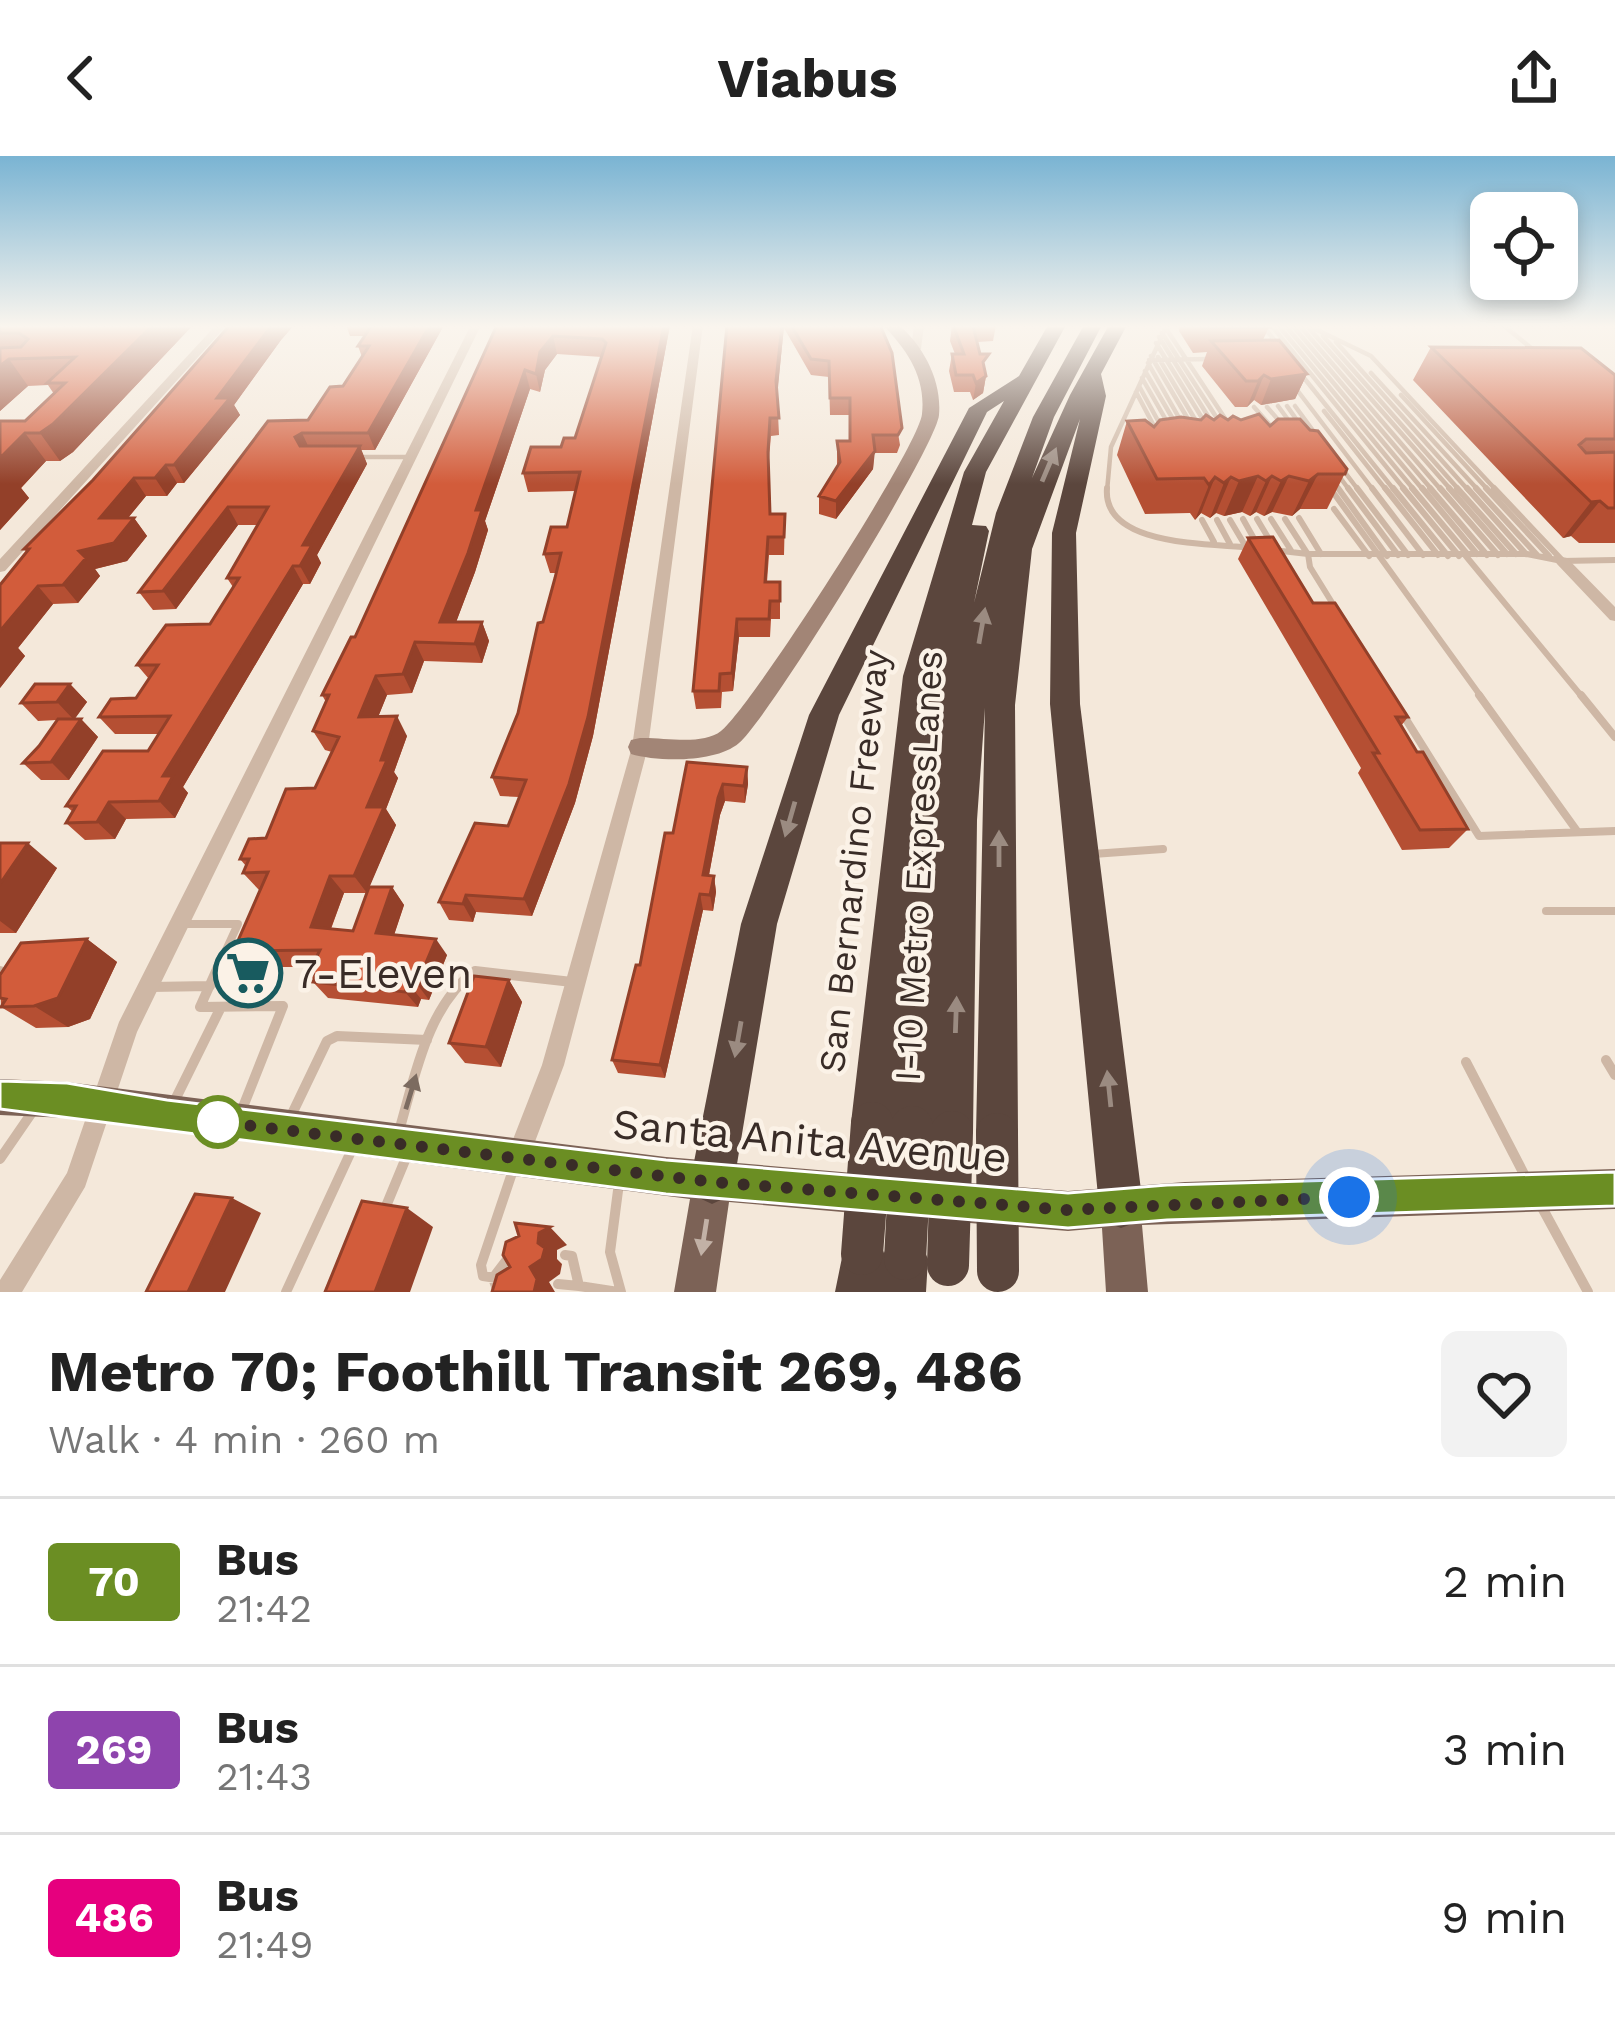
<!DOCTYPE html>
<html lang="en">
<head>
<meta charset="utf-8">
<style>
  :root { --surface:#fff; --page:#f2f2f2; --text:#222; --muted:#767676; --line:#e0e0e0 }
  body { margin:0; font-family:"Work Sans",sans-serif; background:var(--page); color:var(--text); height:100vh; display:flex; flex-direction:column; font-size:45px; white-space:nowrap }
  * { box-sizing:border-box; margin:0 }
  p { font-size:39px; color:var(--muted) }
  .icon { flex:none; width:66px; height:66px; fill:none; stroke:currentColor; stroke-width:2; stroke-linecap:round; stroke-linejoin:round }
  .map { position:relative; height:1136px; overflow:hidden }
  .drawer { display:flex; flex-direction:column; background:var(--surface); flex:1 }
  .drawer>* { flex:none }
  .badge { padding:0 24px; border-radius:9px; font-size:42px; line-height:78px }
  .controls { position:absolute; left:1470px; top:36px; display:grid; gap:24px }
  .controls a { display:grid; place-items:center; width:108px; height:108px; border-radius:18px; background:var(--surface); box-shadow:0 6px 18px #0003; font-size:60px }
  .you { position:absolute; width:60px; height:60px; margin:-30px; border:9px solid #fff; border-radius:50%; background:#1a73e8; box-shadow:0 0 0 18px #1a73e833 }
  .map>.badge { position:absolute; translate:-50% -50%; box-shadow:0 0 0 6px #fff }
  .round { display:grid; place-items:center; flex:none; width:126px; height:126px; border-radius:18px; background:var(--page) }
  .head { display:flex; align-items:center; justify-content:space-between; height:204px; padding:0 48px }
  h1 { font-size:57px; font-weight:700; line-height:90px }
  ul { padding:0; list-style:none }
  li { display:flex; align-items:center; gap:36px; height:168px; padding:0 48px; border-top:3px solid var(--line) }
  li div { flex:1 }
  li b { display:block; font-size:45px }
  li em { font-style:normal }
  li .badge { min-width:132px; font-weight:700; text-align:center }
  header { display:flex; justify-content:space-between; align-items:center; height:156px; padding:0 48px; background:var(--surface); font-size:54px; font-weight:700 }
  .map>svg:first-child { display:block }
</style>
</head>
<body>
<header><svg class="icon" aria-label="back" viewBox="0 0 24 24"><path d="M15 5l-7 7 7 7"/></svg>Viabus<svg class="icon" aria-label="share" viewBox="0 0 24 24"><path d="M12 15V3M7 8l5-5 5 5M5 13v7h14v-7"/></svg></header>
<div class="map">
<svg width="1615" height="1136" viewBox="0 0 1615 1136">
  <rect width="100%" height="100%" fill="#f4e8da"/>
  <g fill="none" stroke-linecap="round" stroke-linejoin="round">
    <!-- path -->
    <path stroke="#baa18f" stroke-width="3" stroke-dasharray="4.5 4.5" stroke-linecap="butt" d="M1609,169l6,2"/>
    <!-- lane-far3 -->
    <path stroke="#ceb7a5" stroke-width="4.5" d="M1262,169l18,22
      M1271,169l135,166
      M1278,169l137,166
      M1285,169l139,166
      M1292,169l141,166
      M1299,169l143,166
      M1307,169l64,31 126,135
      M1503,169l33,27
      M1307,170l145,165
      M1165,171l65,99
      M1162,177l60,93
      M1323,180l137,155
      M1159,181l52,84
      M1336,186l133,149
      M1156,187l51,83
      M1151,200l41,70
      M1158,201l41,69
      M1149,204l61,-1
      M1148,207l34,60
      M1145,215l32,55
      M1300,217l95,118
      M1371,217l108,118
      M1142,222l28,49
      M1139,230l23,42
      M1294,230l80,105
      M1136,236l19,36
      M1401,239l88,96
      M1278,250l14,19
      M1287,250l14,20
      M1295,250l22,30
      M1254,251l23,26
      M1267,251l14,16
      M1324,255l63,80
      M359,301h51
      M1341,311l18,24
      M1339,320l11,15
      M1332,324l8,11
      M1107,335l4,-44 56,-122"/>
    <!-- lane-far2 -->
    <path stroke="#ceb7a5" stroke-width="6" d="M1107,332c-5,59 102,55 145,60
      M1330,332l152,210
      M1338,332l49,68
      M1348,332l50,67
      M1357,332l51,67
      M1372,332l51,67
      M1385,332l53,67
      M1393,332l55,68
      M1403,332l56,68
      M1412,332l56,67
      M1422,332l55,66
      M1430,332l57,67
      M1440,332l58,67
      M1449,332l58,66
      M1457,332l59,66
      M1467,332l59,66
      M1476,332l62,68
      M1486,332l63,68
      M1494,332l67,71
      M1334,353l35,47
      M1299,362l22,36
      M1243,363l14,25
      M1257,363l15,25
      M1271,363l21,33
      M1285,363l22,34
      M1202,364l12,22
      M1217,364l13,24
      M1230,364l16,27
      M1273,394l35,4
      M1465,399l118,143
      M1336,453l-26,-42 -2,-13h219l35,7 53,-1"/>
    <!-- lane-far1 -->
    <path stroke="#ceb7a5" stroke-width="8" d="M1479,539l98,136
      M1581,539l34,42
      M1402,557l77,123 136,-5
      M1093,698l70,-5
      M1546,755h69
      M180,768h58l-17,37"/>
    <!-- lane -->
    <path stroke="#ceb7a5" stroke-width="10" d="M222,802l-22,49 83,-1 -42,106
      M0,815l6,3 -6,19
      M151,831l59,-1
      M1606,904l9,15
      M1466,906l60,116
      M174,946l47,-95
      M291,960l36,-75 10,-5 90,4
      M399,975c16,-54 28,-125 76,-160l97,11
      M0,1003l33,-48
      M619,1027l-9,69 11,40
      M1539,1046l49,90
      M384,1055l24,-58
      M565,1099l7,1 7,30 39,6
      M503,1123l-20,-3 -2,-11 33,-98
      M558,1128l21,2
      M286,1136l68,-147
      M498,1136l-5,-14 19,-25"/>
    <!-- street -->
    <path fill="#ceb7a5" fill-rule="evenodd" d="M216,169h11l-222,246 -5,1v-13z
      M471,169h10l-344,707 -52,155 -63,105h-22v-12l67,-107 52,-151z
      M693,169h10l-55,422 -84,318 -39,103 -8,4 -8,-4 -4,-8 37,-95 90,-318z
      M914,169h10l-3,24 -5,3 -5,-3z
      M1562,401l5,1 48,49v14l-5,-1 -53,-56 -2,-3z"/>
    <!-- secondary -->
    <path fill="#a28576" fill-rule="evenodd" d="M883,169h16c25,22 43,56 40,90 -3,33 -171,304 -200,328 -23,20 -81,19 -108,11l-3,-7 3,-7 9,-2c23,-1 62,8 81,-7 30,-24 198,-284 201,-317 4,-37 -15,-64 -39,-89z"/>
    <!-- primary -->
    <path fill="#7c6256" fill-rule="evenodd" d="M0,923l67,3 599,75 211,18 14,6 6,14 -6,14 -14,6 -148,-13 -13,90h-42l16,-93 -623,-81 -67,-3z
      M1615,1013v40l-473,16 6,67h-42l-4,-64 -34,3 -134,-11 -14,-6 -6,-14 6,-14 14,-6 134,11 117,-9z"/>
    <!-- highway -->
    <path fill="#5b463d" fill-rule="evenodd" d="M1048,169h18l-80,147 -14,53 14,1 3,5 -15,72 22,-90 37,-96 51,-92h18l-48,92 -22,61 38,-83 39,-70h18l-26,49 5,22 -30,137 4,171 63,502 -6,16 -16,6 -16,-6 -6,-16 -49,-502 2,-171 28,-114 -48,130 -17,156 3,429 -6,15 -15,6 -15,-6 -6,-15 9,-426 -8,112 -4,312 -6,15 -15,6 -15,-6 -6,-15 -4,10 -15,6 -15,-6 -6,-15 -4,11 -15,6 -15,-6 -6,-15 52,-447 61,-204 40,-71 -17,11 -148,303 -62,209 -43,258 -7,15 -15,7 -15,-7 -7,-15 51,-258 68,-209 160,-307 50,-32z
      M862,1075l16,7 6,15 5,-10 16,-7 16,7 7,16 -2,33h-91l11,-54z"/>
    <!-- highway-bridge -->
    <path stroke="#5b463d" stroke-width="42" d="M997,978l1,137
      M862,1098l10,-131
      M905,1103l7,-132
      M948,1109l4,-133"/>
  </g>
  <!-- wall -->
  <path fill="#b54f33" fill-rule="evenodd" d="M0,169h193l-120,127 -13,9h-14l-25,27 8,10 -29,32v-109h25l29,-27 -6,-9 -20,1 -28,25z
    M230,169h64l-13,15 -47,65 6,10 -56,68h-7l-10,13h-21l-18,22h6l13,18 -20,25 -32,8 5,7 -22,27 -25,1 -35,44 7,8 -25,32 27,-136 -3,-3 69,-69z
    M346,169h98l-69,125h-14l6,14 -50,91 4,8 -11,21h-7l-120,203 5,6 -13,25 -49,1 -11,20 -30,1 -19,-17 7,-11 -7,-6 82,-55 10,-17h-43l-16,-17 37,-19 13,-19 -12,-14 73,-41 23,-37 -6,-9 30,-53h-19l-62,84 -23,1 -14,-18 204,-206 19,-29 -4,-11 7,-10h-15z
    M497,169h173l-77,411 -18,67 -43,113 -56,-4 -3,10 -24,-2 -10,-18 69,-76 11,-29 -19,-1 -8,-19 26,-64 38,-140h-6l-6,-19 23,-27 8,-36 -47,1 -5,-19 52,-35 27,-81 -45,-3 -12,16 -5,22 -10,-3 -45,132 3,9 -13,42 -19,50h26l7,19 -7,22 -58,-2 -12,32 -25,2 -9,22 29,19 -13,36 4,6 -12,31 10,16 -27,62h23l12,18 -10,30 53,20 -18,45 -8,-1 -3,8 -90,-9 -15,-16 1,-2 -6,-6 4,-7h-55l-17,-16 2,-4 -5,-4 23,-52 -17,-18 3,-7 -6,-7 26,-21 49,-50 17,-36 -7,-2 -12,-19 13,-29 -4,-7 33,-58zM344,737h23l-14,38 -22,-2z
    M727,169h153l20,120 -3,8h-23l-1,16 -37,50 -17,-5v-18l18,-30v-25h12v-26h-19l-1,-38 -18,-2 -27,-47 -7,65 2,42 -8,1 -3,33 2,45h15l-1,41h-15l-2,27h13v37h-9l-1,18h-31l-6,54 -11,1 -1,16 -25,1 -3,-18z
    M952,169h44l-3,16 -16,1 9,34 -3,17 -10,7 -3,-8h-16l-5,-21 3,-17h3l-5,-13z
    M1180,169h87l2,2 -6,13 44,34 -12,25 -34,6 -7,-5 -7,7h-12l-33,-41 5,-14 -14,1 -14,-22z
    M1431,191l184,28v168h-36l-8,-7 -8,2 -150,-158z
    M1201,264h40l29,6 77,43 -20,40h-27l-8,7 -20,-4 -8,4 -8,-4 -6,4 -8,-4 -18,4 -8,-3 -6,5 -9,-5 -6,7 -5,-7 -45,1 -28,-59 10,-34 27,6z
    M1248,382l65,65 95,114 -7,9 67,103 -19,19 -47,2 -44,-77 3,-5 -123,-209z
    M70,528l17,18 -13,17h7l17,18 -29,43h-28l-18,-17 16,-17 18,-26 -19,1 -17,-18z
    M687,606l60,5 1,17 -3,19 -20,-2 -5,14 -11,60 5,1 2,16 -3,19 -10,-1 -38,168 -47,-5 -6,-13 28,-95 33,-132z
    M0,687l57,25 -41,65h-16z
    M87,783l30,23 -27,57 -22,8 -32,1 -35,-21 -1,-32z
    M509,824l13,22 -21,65 -36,-4 -16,-20z"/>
  <!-- shaded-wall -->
  <path fill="#934029" d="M153,169h40l-120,127 -13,9 -20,-28z
    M272,169h22l-13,15 -47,65 6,10 -56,68 -10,-18 43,-67z
    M430,169h14l-69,125 -7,-17z
    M664,169h6l-77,411 -18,67 -43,113 -8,-17z
    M782,169h2l-7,73 -1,-17z
    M553,180l4,18 -12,16 -5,22 -4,-18 4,-22z
    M9,203l19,27 -28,25v-45z
    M525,214l5,19 -45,132 3,9 -13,42 -26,69 -9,-19 36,-112z
    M1307,218l-12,25 -34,6 10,-26z
    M1264,219l-10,25 -7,7 11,-26z
    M986,220l-3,17 -10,7 3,-17z
    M25,277l21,28 -25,27 8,10 -29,32v-72z
    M302,277l8,17 -6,5 -9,-18z
    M360,290l7,18 -50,91 4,8 -11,21 -10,-18 3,-21z
    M875,295l-2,18 -37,50v-18z
    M166,309l11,18 -10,13 -12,-18z
    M1318,318l-18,35 -8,7 17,-35z
    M1258,320l-16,36 -18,4 15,-35z
    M1272,320l-16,36 -6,4 16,-35z
    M1289,320l-17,36 -8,4 17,-35z
    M1215,321l-14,36 -6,7 14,-35z
    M1231,321l-15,36 -6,5 14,-35z
    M134,322l12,18 -33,40 -13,-18z
    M1600,345l-29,35 -8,2 28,-36z
    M228,351l10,18 -62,84 -13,-18z
    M134,362l13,18 -20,25 -32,8 5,7 -22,27 -15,-18 16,-34z
    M293,410l10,18 -120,203 5,6 -13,25 -16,-17 4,-25z
    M38,430l15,18 -35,44 7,8 -25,32v-57z
    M737,463l2,18 -6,54 -1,-18z
    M482,466l7,19 -7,22 -7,-19z
    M415,486l9,19 -12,32 -9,-19z
    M376,520l11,19 -17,42 -11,-20z
    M70,528l17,18 -13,18 -17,-18z
    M397,560l10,20 -13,36 4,6 -12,31 10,16 -29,68 -13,-17 13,-69 14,-47z
    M81,563l17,18 -29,43 -18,-18z
    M747,611l1,17 -3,19 -1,-17z
    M723,628l2,17 -5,14 -14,76 -3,-16 15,-77z
    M109,646l17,17 -11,20 -18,-17z
    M28,687l29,25 -41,65 -16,-12v-37z
    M330,720l14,17 -19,51 -14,-17z
    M714,720l2,16 -3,19 -3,-16z
    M392,731l12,18 -15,45 -13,-17z
    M700,738l3,16 -38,168 -5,-13z
    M466,739l10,17 -3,10 -10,-18z
    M87,783l30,23 -27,57 -22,8 -34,-21z
    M436,783l11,16 -18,45 -12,-16z
    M509,824l13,22 -21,65 -15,-20z
    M409,828l12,15 -3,8 -13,-15z
    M232,1042l29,15 -36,79h-37z
    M407,1052l26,19 -23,65h-35z
    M550,1071l17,18 -10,5v9l5,5 -2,10 -11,8 6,10h-21l-4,-25 8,-24 1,-10z"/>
  <!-- building -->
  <path fill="#d25c3b" stroke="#934029" stroke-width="3" d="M0,169h153l-100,99 -13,9h-15l-25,25v-37h25l40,-38h-18l28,-26 -66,2 -9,7v-18l21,-1 7,-8 -9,-6h-19z
    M230,169h42l-55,73h13l-56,67h-8l-11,13h-21l-34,40h34l-20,25 -35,8 7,7 -23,27 -25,1 -38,45v-46l29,-36h-5l69,-69z
    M372,169h58l-62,108h-66l-7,4 5,9h60l-57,99h9l-12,21h-7l-130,210h10l-14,25 -50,1 -12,20 -31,1 10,-17h-10l37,-55h45l22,-35 -71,1 12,-18 25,-1 22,-33h-21l29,-40 44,-1 29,-46h-12l41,-71h-40l-65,84 -24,1 129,-171 40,-1 22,-33 13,-1 26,-40h-11z
    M497,169h167l-76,392 -19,67 -45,115 -58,-4 -3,9 -24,-2 36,-79 33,3 18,-46 -34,-3 26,-64 20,-90 5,-1 12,-44 6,-25 -17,1 7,-27h16l13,-55 -57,1 8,-26h30l3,-9h11l31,-95 -4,-4 -49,-3 -13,16 -4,22 -11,-4 -49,140h6l-14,43 -28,69h42l-7,22 -60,-2 -12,32 -27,2 -17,41 38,-1 -16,44h6l-20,47h17l-30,69h-24l-19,51 42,4 16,-44h23l-16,46 60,6 -19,45h-8l-4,8 -92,-10 3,-7 -8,-1 12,-24 -80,1 4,-8h-7l31,-71 -25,1 6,-14h-9l9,-20 17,-1 20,-49 29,-1 24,-51 -26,-6 16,-36h-7l29,-58h4z
    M727,169h55l-6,56 3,37h-9l-2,34 2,62h15l-1,23h-16l-3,45h15v19h-10l-1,18h-32l-5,54 -12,1 -1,17h-26z
    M791,169h89l12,28 10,75 -4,7h-25l2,16 -39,50 -17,-5 21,-34 -3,-21h13v-43h-20l-1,-37 -18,-2z
    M953,169h26l-6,1 7,28h9l-6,8 3,14 -10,7 -3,-8h-17l-4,-21h12z
    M1200,169h67l2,2 -67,1z
    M1279,184l28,34 -36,5 -7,-4 -6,6h-12l-35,-40z
    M1431,191l150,1 34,27v64h-29l-7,6 7,8 29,-1v56h-7l-8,-7 -9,1z
    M1259,258l11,12 8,-7h22l10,11 8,1 29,38 -2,5h-27l-9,7 -20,-5 -8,5 -9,-5 -6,5 -8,-5 -19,5 -8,-4 -7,6 -9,-6 -6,8 -5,-7 -47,1 -30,-58 18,-1 9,7 6,-7 21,-3 20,3 5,-5 8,5 6,-5 8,5 5,-4 8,4z
    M1273,381l40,66h22l73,114h-12l21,35h6l45,77 -48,1 -47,-77h6l-131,-215z
    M35,528h35l-13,18 -36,1z
    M58,563h23l-30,43 -28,1 16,-17z
    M687,606l60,5 -3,19 -21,-2 -5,14 -15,77 11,1 -4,19 -10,-1 -40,171 -48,-5 24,-95h4l25,-132h8z
    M0,687h28l-28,41z
    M87,783l-29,59 -24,8 -33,1 5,-8 -6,-1v-23l21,-32z
    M474,820l35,4 -23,67 -37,-4z
    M195,1038l37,4 -44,94h-42z
    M362,1045l45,7 -32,84h-50z
    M515,1067l35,4 -11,6 -1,10 7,5 -3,11 -12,8 7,12 -3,13h-42l5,-17 13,-8 -7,-12 3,-13 13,-6z"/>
  <!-- one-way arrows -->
  <defs><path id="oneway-solid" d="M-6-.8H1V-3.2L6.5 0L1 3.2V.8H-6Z" transform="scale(3)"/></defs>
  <g fill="#9b8b81">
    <use href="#oneway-solid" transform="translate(1049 309) rotate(-67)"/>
    <use href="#oneway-solid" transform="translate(982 470) rotate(-80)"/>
    <use href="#oneway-solid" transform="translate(790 663) rotate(106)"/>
    <use href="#oneway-solid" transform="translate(999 693) rotate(-90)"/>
    <use href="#oneway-solid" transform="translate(956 859) rotate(-88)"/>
    <use href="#oneway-solid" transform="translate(738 883) rotate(100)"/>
    <use href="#oneway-solid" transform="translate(1109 933) rotate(-96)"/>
  </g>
  <use fill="#7c6b60" href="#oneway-solid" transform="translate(411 936) rotate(-73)"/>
  <use fill="#c2b1a6" href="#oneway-solid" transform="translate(704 1081) rotate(99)"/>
  <!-- sky -->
  <linearGradient id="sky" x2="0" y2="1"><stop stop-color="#7ab4d3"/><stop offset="0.52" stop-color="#faf5ee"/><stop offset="1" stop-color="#faf5ee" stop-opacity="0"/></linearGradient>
  <rect width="1615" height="328" fill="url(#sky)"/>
  <!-- line -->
  <path fill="#6b8e23" stroke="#fff" stroke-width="3" d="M0,925l67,2 100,17 499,60 402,33 99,-8 448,-13v34l-448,14 -99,8 -402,-34 -666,-85z"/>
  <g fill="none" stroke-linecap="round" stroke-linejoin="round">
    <!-- walk -->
    <path stroke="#392c27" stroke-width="12" stroke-dasharray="0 21.6" d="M218,966l-16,-2 510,62 356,28 281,-13"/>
  </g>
  <!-- icons -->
  <defs>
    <symbol id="supermarket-ring" viewBox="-11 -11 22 22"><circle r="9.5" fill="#fbf2e7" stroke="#185b5f" stroke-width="1.5"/><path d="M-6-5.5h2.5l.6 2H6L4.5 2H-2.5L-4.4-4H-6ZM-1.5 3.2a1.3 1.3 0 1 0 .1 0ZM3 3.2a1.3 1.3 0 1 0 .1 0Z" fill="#185b5f"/></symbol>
  </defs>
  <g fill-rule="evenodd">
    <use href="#supermarket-ring" x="210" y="779" width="76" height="76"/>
  </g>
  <!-- markers -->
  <circle fill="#fff" stroke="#6b8e23" stroke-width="6" cx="218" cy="966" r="24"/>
  <g text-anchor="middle" stroke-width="9" stroke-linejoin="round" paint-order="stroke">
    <!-- street labels -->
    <g font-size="36" fill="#392c27" stroke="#fbf2e7">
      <text transform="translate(853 705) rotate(-84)" y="13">San Bernardino Freeway</text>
      <text transform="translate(918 710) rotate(-87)" y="13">I-10 Metro ExpressLanes</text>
    </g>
    <!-- near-poi labels -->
    <g font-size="42" fill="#392c27" stroke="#fbf2e7" text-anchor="start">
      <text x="294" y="832">7-Eleven</text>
    </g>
    <!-- near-street labels -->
    <g font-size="42" fill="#392c27" stroke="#fbf2e7">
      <text transform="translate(810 984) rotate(5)" y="15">Santa Anita Avenue</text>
    </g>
  </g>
</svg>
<div class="controls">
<a><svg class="icon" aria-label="locate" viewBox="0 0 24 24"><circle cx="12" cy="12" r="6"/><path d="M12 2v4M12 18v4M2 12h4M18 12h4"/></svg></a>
</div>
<div class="you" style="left:1349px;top:1041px"></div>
</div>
<section class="drawer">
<div class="head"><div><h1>Metro 70; Foothill Transit 269, 486</h1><p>Walk · 4 min · 260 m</p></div><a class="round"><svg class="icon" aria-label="heart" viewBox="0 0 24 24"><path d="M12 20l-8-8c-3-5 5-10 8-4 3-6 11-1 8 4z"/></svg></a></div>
<ul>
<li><span class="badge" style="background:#6b8e23;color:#fff">70</span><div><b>Bus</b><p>21:42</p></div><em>2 min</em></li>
<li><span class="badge" style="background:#8e44ad;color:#fff">269</span><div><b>Bus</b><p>21:43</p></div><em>3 min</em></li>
<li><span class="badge" style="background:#e6007e;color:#fff">486</span><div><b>Bus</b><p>21:49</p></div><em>9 min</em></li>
</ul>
</section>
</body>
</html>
